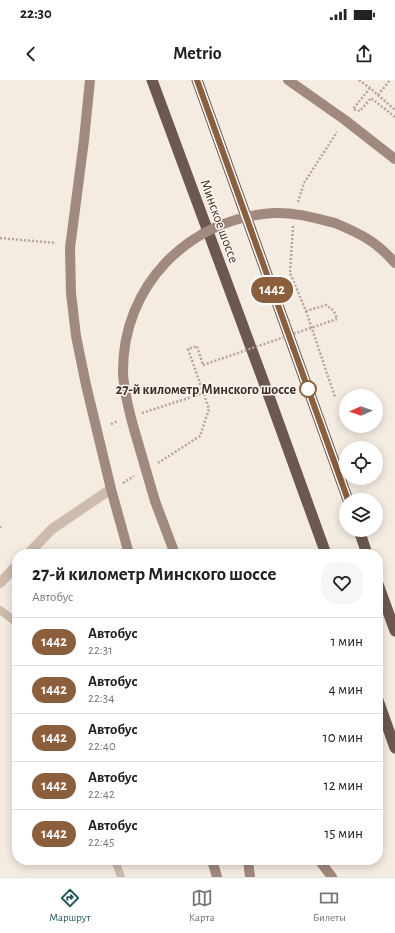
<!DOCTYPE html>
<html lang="ru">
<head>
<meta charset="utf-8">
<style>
  :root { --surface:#fff; --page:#f6f6f6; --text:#222; --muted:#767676; --line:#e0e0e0; --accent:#1f5a5e }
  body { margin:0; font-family:"Alegreya Sans",sans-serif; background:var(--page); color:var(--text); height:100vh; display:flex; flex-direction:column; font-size:15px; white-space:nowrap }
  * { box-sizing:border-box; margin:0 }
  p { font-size:13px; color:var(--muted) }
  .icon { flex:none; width:22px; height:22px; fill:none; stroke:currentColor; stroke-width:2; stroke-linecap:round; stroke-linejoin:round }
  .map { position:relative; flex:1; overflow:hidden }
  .side { position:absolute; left:12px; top:469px; width:371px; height:316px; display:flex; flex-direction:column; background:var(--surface); border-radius:16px; box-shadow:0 2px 10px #0003 }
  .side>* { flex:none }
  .badge { padding:0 8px; border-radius:13px; font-size:14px; line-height:26px }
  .needle { width:26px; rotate:268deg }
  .fabs { position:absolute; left:339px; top:309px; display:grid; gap:8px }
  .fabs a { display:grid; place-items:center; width:44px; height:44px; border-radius:50%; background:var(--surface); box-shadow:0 2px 10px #0003; font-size:20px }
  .map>.badge { position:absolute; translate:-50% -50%; box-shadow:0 0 0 2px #fff }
  .round { display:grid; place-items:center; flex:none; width:42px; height:42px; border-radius:16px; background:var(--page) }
  .headline { display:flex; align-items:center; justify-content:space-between; height:68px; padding:0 20px }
  h1 { font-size:19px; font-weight:600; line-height:30px }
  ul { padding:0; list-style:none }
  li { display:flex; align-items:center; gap:12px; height:48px; padding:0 20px; border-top:1px solid var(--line) }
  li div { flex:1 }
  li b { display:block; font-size:15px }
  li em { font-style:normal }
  li .badge { min-width:44px; font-weight:700; text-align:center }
  .status { display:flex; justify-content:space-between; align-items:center; height:28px; padding:0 20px; background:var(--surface); direction:ltr }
  .status svg { height:11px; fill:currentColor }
  header { display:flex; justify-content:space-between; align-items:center; height:52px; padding:0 20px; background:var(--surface); font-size:18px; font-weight:600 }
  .tab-bar { display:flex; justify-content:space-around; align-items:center; height:56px; border-top:1px solid var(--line); background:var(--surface); font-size:11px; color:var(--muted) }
  .tab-bar a { display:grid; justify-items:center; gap:2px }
  .tab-bar .current { color:var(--accent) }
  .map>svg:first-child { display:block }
</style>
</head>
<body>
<div class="status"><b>22:30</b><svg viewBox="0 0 49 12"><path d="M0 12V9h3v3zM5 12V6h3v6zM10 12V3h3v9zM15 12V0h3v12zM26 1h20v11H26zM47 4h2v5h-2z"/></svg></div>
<header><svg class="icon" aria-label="back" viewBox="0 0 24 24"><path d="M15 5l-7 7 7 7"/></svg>Metrio<svg class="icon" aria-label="share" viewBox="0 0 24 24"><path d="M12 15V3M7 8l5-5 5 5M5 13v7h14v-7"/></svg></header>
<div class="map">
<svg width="395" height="797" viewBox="0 0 395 797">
  <rect width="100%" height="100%" fill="#f4ebe1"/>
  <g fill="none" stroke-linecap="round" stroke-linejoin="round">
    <!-- path -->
    <path stroke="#b9a596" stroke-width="2.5" stroke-dasharray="2 2" stroke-linecap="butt" d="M359,0l11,8 25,22
      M370,8l-17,21 7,2 11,-13 24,19
      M378,15l12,-15
      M298,122l6,-19 33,-51
      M293,146l-3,47 16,38 20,-6 8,6 3,8
      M0,158l56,5
      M306,231l29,86
      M142,333l62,-20
      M111,344l7,-3
      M158,383l42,-27 9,-27 -21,-60 9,-3 6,19
      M123,403l11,-7
      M0,446v2"/>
    <!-- service -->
    <path stroke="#cdbbac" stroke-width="8" d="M0,530l17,13
      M115,780l6,17"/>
    <!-- minor -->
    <path stroke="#cdbbac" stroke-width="10" d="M28,474l24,-25 59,-40
      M0,503l17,-18"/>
    <!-- secondary -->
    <path stroke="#a18a7d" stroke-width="10" d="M90,0l-6,60 -14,108 1,45 5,43 10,49 25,104 18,65
      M288,0l57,40 50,39
      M335,143c26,11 41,18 60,40
      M155,421l20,53
      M212,780l5,17
      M248,780l2,17
      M319,780l13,17"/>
    <!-- trunk -->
    <path stroke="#6c584f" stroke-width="11" d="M152,0l118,319 56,155
      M197,0l151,420
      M359,450l8,24
      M378,504l17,47
      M378,620l17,48"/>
    <!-- path-bridge -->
    <path stroke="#b9a596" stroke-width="2.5" stroke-dasharray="2 2" stroke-linecap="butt" d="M203,285l134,-46"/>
    <!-- secondary-bridge -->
    <path stroke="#a18a7d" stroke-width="10" d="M155,421c-7,-24 -14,-48 -21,-72 -5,-18 -10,-37 -11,-56 -1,-87 65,-154 150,-160 21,-1 42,5 62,10"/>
  </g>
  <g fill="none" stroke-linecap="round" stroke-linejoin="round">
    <defs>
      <path id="line" d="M197,0l151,420"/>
    </defs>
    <!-- line casing -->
    <use href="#line" stroke="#fff" stroke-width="9"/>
    <!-- line -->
    <use href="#line" stroke="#8b5e3c" stroke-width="6"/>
  </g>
  <!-- markers -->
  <circle fill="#fff" stroke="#8b5e3c" stroke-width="2" cx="308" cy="309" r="8"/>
  <g text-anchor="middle" stroke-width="3" stroke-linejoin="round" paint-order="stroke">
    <!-- street labels -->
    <g font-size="14" fill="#3b302b" stroke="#fbf5ee">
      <text transform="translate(220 141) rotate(70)" y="5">Минское шоссе</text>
    </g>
    <!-- stop labels -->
    <g font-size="14" font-weight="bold" fill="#3b302b" stroke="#fbf5ee" text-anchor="end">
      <text x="296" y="314">27-й километр Минского шоссе</text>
    </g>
  </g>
</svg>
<div class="fabs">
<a><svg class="needle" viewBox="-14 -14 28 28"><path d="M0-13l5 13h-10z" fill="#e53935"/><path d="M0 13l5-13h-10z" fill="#767676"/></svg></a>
<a><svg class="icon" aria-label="locate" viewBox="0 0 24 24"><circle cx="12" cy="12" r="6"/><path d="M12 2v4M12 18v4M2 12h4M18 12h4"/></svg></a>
<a><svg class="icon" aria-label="layers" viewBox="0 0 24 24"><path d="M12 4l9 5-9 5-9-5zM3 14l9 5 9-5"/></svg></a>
</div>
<b class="badge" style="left:272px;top:210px;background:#8b5e3c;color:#fff">1442</b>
<section class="side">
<div class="headline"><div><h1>27-й километр Минского шоссе</h1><p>Автобус</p></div><a class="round"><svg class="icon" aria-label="heart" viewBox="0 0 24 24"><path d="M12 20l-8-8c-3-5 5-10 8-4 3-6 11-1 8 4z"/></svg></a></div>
<ul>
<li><span class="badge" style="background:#8b5e3c;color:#fff">1442</span><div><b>Автобус</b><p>22:31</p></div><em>1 мин</em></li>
<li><span class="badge" style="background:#8b5e3c;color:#fff">1442</span><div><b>Автобус</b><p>22:34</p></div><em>4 мин</em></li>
<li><span class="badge" style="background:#8b5e3c;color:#fff">1442</span><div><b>Автобус</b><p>22:40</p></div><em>10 мин</em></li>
<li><span class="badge" style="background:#8b5e3c;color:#fff">1442</span><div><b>Автобус</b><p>22:42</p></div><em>12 мин</em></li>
<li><span class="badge" style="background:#8b5e3c;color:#fff">1442</span><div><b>Автобус</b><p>22:45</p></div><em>15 мин</em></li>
</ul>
</section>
</div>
<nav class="tab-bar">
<a class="current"><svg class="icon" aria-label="directions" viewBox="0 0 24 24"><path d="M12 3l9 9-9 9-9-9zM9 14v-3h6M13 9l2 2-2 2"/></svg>Маршрут</a>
<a><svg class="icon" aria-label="map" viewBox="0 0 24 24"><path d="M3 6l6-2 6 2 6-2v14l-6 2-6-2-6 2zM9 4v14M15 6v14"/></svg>Карта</a>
<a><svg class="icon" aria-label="tickets" viewBox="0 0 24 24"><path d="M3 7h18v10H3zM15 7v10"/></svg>Билеты</a>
</nav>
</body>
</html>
